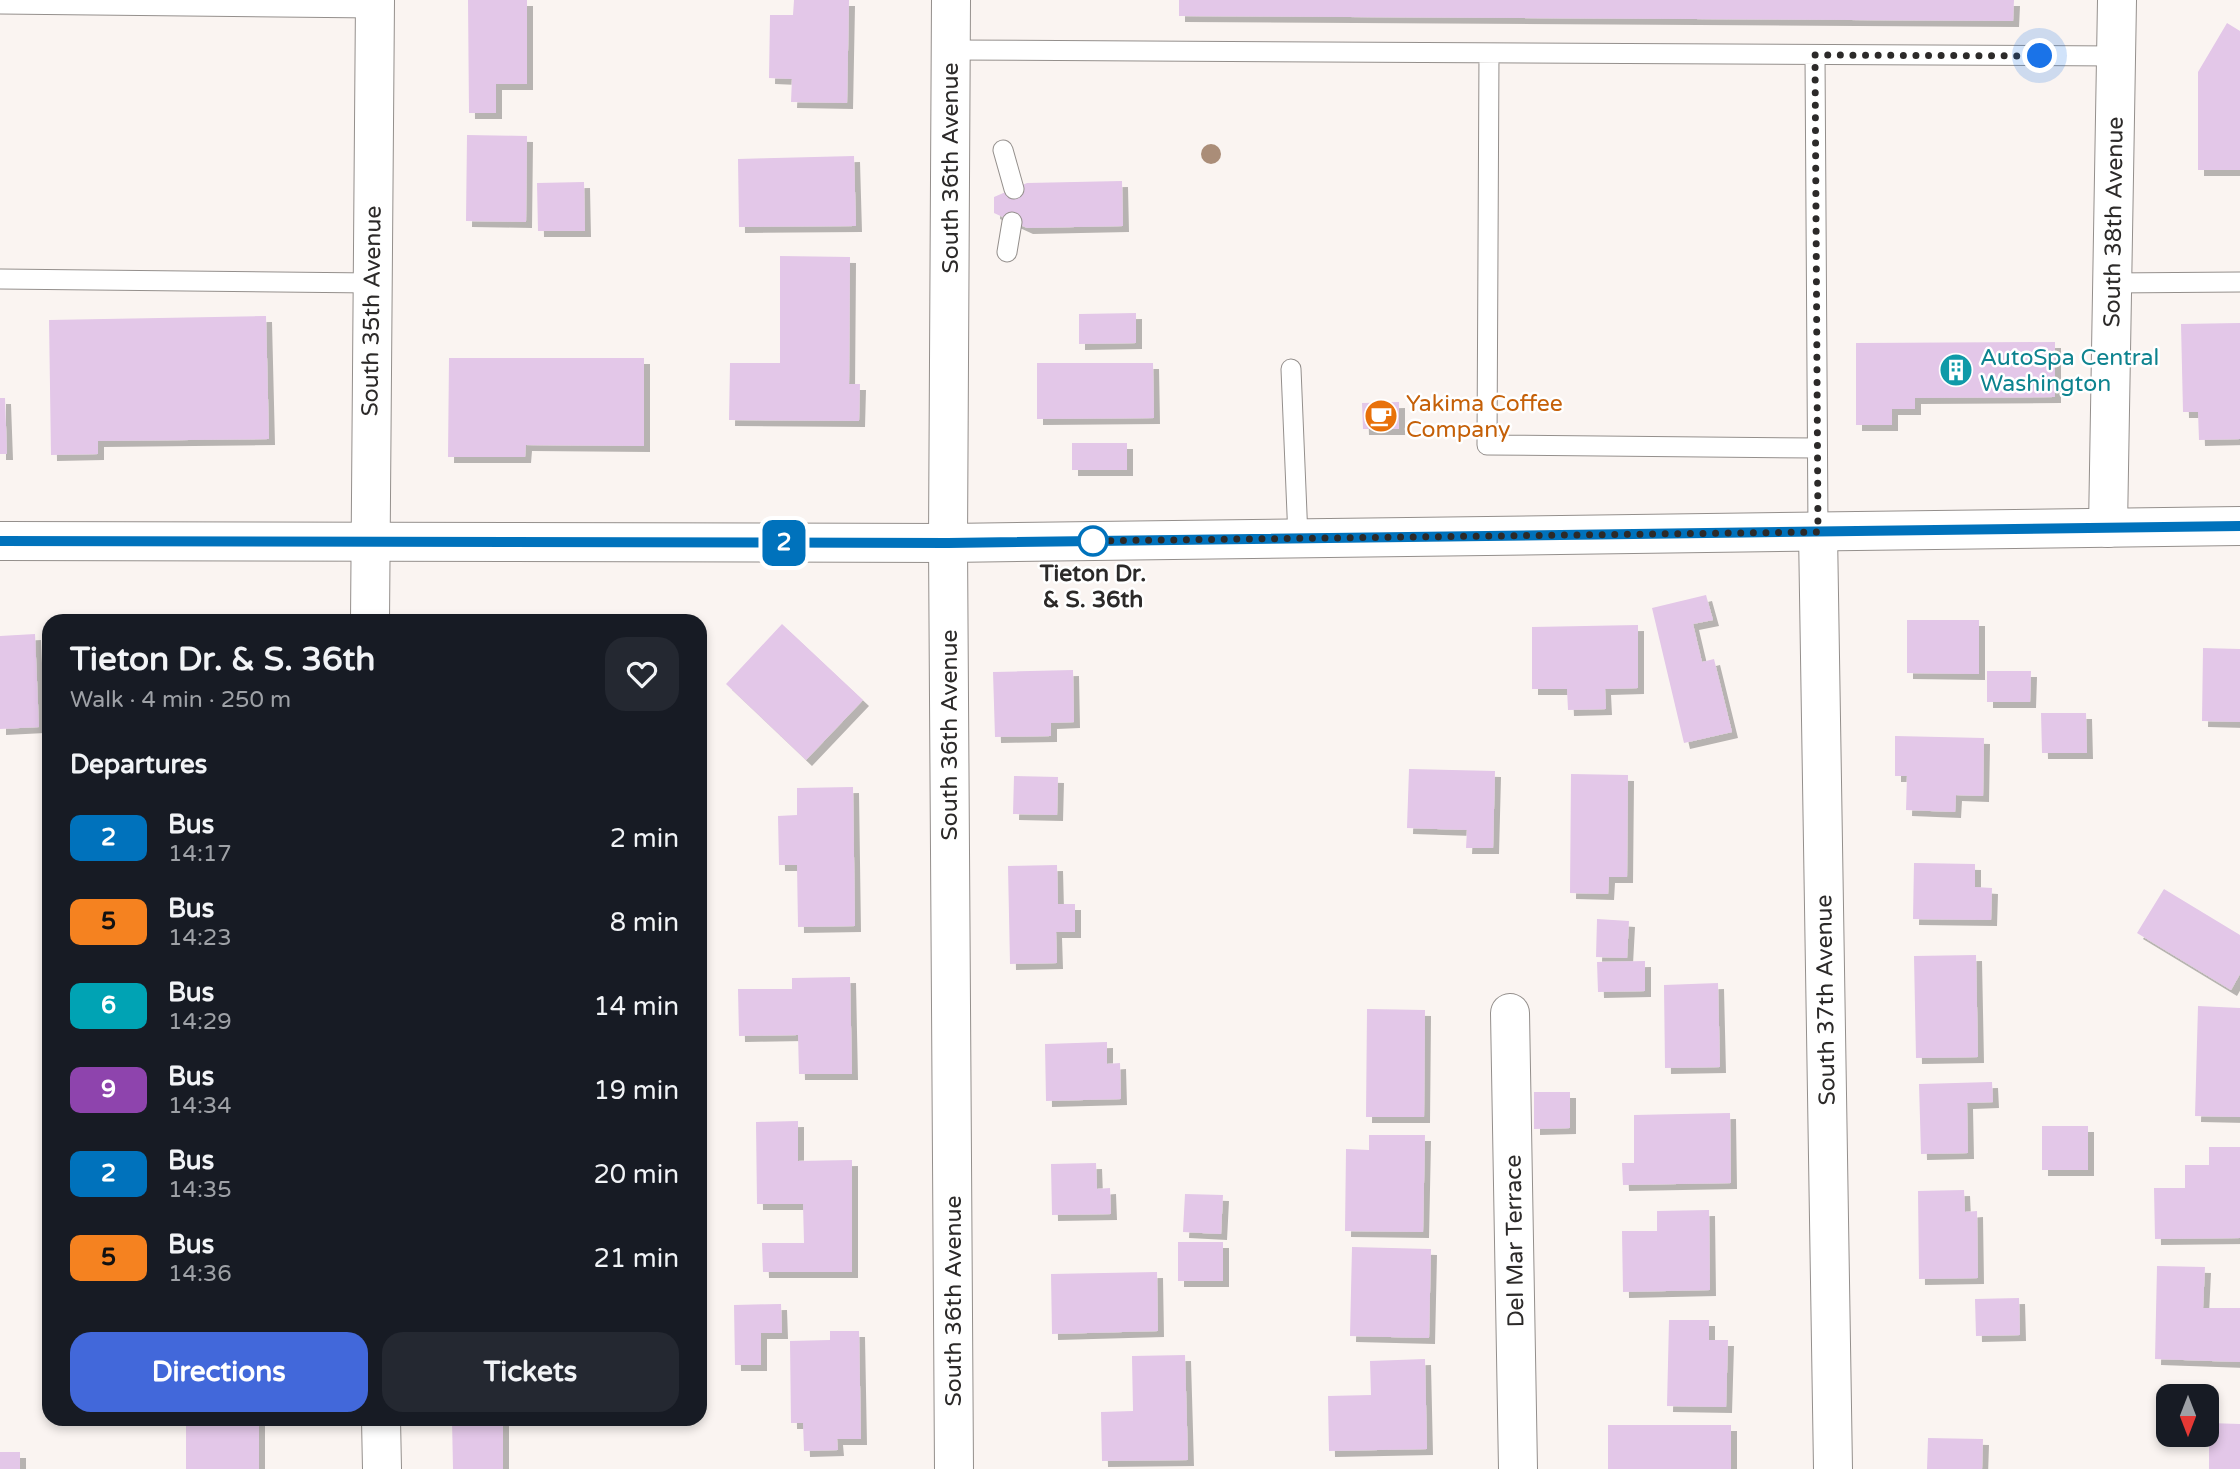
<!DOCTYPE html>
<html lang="en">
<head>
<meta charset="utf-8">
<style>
  :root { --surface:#171b24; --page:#242831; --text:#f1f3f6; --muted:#9ea1a6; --accent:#4268da }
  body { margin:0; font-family:"Varela Round",sans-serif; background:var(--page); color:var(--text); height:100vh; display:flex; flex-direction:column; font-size:26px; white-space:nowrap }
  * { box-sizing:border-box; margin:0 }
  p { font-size:23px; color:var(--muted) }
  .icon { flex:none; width:38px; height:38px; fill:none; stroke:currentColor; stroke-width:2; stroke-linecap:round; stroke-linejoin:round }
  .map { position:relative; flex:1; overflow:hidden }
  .panel { position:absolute; left:42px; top:614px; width:665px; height:812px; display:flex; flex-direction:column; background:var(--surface); border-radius:21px; box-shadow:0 4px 10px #0003 }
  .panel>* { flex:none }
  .badge { padding:0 14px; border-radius:10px; font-size:24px; line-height:46px }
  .needle { width:46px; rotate:180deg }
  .controls { position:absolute; left:2156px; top:1384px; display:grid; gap:14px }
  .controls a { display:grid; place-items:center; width:63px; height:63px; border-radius:14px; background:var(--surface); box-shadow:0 4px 10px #0003; font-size:35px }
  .you { position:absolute; width:35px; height:35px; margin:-18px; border:5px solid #fff; border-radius:50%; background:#1a73e8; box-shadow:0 0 0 10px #1a73e833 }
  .map>.badge { position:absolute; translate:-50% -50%; box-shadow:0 0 0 4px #fff }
  h2 { padding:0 28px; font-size:26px; line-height:63px }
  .round { display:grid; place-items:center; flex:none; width:74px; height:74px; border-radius:21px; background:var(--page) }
  .summary { display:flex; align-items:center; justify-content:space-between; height:119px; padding:0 28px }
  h1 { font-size:33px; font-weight:700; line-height:52px }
  .button { display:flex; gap:14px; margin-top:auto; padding:14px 28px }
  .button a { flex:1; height:80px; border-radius:21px; background:var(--accent); color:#fff; font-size:28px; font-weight:700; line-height:80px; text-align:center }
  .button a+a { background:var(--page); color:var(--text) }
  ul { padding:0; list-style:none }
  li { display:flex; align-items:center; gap:21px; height:84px; padding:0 28px }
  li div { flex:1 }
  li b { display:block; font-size:26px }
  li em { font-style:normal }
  li .badge { min-width:77px; font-weight:700; text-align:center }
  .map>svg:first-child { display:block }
</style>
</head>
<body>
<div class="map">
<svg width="2240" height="1469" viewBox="0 0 2240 1469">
  <defs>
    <filter id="shadow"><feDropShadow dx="6" dy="6" stdDeviation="0" flood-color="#0004"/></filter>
  </defs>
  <rect width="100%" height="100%" fill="#faf4f1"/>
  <!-- building -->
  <path fill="#e3c7e8" filter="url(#shadow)" d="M468,0h59v84h-31v29h-27z
    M794,0h55l-2,103 -56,-1 1,-23 -23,-1 1,-63h23z
    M1179,0h835l-1,21 -834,-5z
    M2227,23l13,8v139h-42v-98z
    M467,135l60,1 -1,86 -60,-1z
    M854,156l2,70 -117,1 -1,-68z
    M1122,181l1,45 -96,2 -33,-15v-16l33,-14z
    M584,182l1,49h-47l-1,-48z
    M780,256l70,1 -1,127h11l-1,37 -130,-1 1,-57h50z
    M1136,313v30l-57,1v-30z
    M266,316l3,123 -171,2v13l-47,1 -2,-135z
    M2240,323v116l-41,1 -1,-28h-15l-2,-88z
    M2055,342v55l-140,1v11h-23v16h-36v-82z
    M449,358h195v88l-118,-1 -1,12h-77z
    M1037,363h116l1,55 -117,1z
    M0,398h5l2,56h-7z
    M1399,402v27h-36l-1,-26z
    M1072,443h55v27h-55z
    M1706,595l7,25 -20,4 9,38 12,-3 18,73 -48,11 -32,-135z
    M168,614l1,7h-47v-5z
    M243,614v7h-50v-5z
    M1907,620h72v54l-72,-1z
    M782,624l81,76 -57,60 -80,-76z
    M1638,625v63l-33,1 1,20 -38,1 -1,-21h-35v-62z
    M35,634l4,93 -39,2v-93z
    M2203,648l37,1v73l-38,-1z
    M1073,670l1,52 -23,1v13l-56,1 -2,-65z
    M1987,671h44l-1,31h-43z
    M2041,713h45l1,40h-45z
    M1895,736l89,2 -1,58 -27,-1 -1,17 -49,-2 1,-34h-12z
    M1409,769l86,2 -2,77h-27l1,-18 -60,-2z
    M1571,774l57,1 -1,102h-18l-1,17 -38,-1z
    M1014,776l44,1 -1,38 -44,-1z
    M853,787l2,139 -57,1 -1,-62h-18l-1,-49 19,-1v-27z
    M1914,863l61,1v23l17,1 -1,32 -78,-1z
    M1057,865l1,39h17v28h-19l1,31 -47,1 -2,-98z
    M2164,889l76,46v39l-9,16 -94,-57z
    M1597,919l32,2 -2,37 -31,-1z
    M1976,955l2,102 -62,1 -2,-102z
    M1645,961v30l-47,1 -1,-30z
    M850,977l2,97h-53l-1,-39 -59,1 -1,-47h54v-11z
    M1718,983l2,84 -55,1 -1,-83z
    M2198,1006l42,2v109l-45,-1z
    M1367,1009l58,1 -1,107h-58z
    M1107,1042v22l13,-1 1,36 -75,2 -1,-57z
    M1992,1082l1,20 -26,1 1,50 -47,1 -2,-70z
    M1534,1092h36v36l-36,1z
    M1730,1113l1,70 -108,2 -1,-22h12v-48z
    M798,1121v40l54,-1v112h-89l-1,-29h42l-1,-39h-46l-1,-82z
    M2042,1126h46v44h-46z
    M1369,1135h56l-2,97 -78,-1 1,-82 23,1z
    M2209,1147h31v91l-85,1 -1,-51h31v-23h24z
    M1096,1163l1,26 13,-1 1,26 -59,1 -1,-51z
    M1964,1190l1,22 12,-1 1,67 -59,1 -1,-88z
    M1185,1194l38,1 -2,39 -38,-2z
    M1709,1210l1,80 -87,2 -1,-61h35v-20z
    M1178,1242h45v39h-45z
    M1352,1247l79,2 -2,89 -79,-2z
    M2157,1266l48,1 -2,41h37v54l-85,-3z
    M1157,1272l1,59 -106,3 -1,-60z
    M2019,1298l1,37 -44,1 -1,-37z
    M781,1304l1,29h-21v32h-26l-1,-60z
    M1669,1320h40v20h19l-2,67 -59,-1z
    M830,1331h29l2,108h-24l1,11 -34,1 -1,-28h-12l-1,-82 40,-1z
    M1185,1355l3,105 -86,1 -1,-49 32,-1 -1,-55z
    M1425,1359l2,90 -98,2 -1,-55 43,-1 -1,-34z
    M186,1419h73v50h-73z
    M452,1419h51v50h-50z
    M2209,1423l31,1v45h-31z
    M1608,1425h123v44h-123z
    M1928,1438l55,1 -1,30h-55z
    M0,1452h20v17h-20z"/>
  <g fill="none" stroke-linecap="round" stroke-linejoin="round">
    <defs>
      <path id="service" d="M0,4l375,4
        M950,50l1166,6
        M1489,53l-2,392 330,3
        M1815,55l3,477
        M1003,150l11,39
        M1007,252l5,-30
        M0,279l372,4
        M2112,283l128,-1
        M1291,369l7,169"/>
      <path id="minor" d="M951,0l-3,543 6,926
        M2108,528l9,-528
        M1818,532l15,937
        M370,621l5,-621
        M1510,1013l8,456
        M381,1419l1,50"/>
      <path id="secondary" d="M0,541l948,2 1292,-17"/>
    </defs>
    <!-- service casing -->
    <use href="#service" stroke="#948f8c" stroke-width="21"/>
    <!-- minor casing -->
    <use href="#minor" stroke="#948f8c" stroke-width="40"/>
    <!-- secondary casing -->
    <use href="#secondary" stroke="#948f8c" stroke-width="40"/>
    <!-- service -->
    <use href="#service" stroke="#fff" stroke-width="19"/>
    <!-- minor -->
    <use href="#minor" stroke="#fff" stroke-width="38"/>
    <!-- secondary -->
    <use href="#secondary" stroke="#fff" stroke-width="38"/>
  </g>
  <!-- trees -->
  <circle fill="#aa8d78" cx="1211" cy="154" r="10"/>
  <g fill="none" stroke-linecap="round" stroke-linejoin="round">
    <defs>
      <path id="line" d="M0,541l948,2 1292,-17"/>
    </defs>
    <!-- line casing -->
    <use href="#line" stroke="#fff" stroke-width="16"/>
    <!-- line -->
    <use href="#line" stroke="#0072bc" stroke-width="10"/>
    <!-- walk -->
    <path stroke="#2c2a29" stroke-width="7" stroke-dasharray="0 12.6" d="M1093,541h-10l735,-9 -3,-477 225,1"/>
  </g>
  <!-- icons -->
  <defs>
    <symbol id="building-disc" viewBox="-11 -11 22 22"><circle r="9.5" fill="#0f9aa8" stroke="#fff"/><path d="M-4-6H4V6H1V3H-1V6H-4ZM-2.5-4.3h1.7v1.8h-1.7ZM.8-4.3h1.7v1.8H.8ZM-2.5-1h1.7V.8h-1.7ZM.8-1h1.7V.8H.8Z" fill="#fff"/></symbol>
    <symbol id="cafe-disc" viewBox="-11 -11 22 22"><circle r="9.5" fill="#e8710a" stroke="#fff"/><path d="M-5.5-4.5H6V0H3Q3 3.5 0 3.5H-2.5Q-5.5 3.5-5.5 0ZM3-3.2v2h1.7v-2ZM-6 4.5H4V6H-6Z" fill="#fff"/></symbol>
  </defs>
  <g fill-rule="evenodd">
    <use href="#building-disc" x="1937" y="351" width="38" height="38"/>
    <use href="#cafe-disc" x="1362" y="397" width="38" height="38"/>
  </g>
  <!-- markers -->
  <circle fill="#fff" stroke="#0072bc" stroke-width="3.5" cx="1093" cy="541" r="14"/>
  <g text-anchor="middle" stroke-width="5" stroke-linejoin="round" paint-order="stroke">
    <!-- street labels -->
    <g font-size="23" fill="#2c2a29" stroke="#fff">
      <text transform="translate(950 168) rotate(-90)" y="8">South 36th Avenue</text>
      <text transform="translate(2113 222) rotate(-89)" y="8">South 38th Avenue</text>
      <text transform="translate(371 311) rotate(-89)" y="8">South 35th Avenue</text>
      <text transform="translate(949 735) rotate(-90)" y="8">South 36th Avenue</text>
      <text transform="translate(1825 1000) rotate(-91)" y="8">South 37th Avenue</text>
      <text transform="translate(1514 1241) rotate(-91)" y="8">Del Mar Terrace</text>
      <text transform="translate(953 1301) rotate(-90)" y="8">South 36th Avenue</text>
    </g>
    <!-- culture labels -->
    <g font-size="23" fill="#0d838f" stroke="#fff" text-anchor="start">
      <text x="1980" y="365">AutoSpa Central<tspan x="1980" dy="26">Washington</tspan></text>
    </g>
    <!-- food labels -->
    <g font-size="23" fill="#c56008" stroke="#fff" text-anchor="start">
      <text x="1406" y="411">Yakima Coffee<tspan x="1406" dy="26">Company</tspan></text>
    </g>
    <!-- stop labels -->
    <g font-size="23" font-weight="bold" fill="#2c2a29" stroke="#fff">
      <text x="1093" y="581">Tieton Dr.<tspan x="1093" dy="26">&amp; S. 36th</tspan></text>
    </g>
  </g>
</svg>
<div class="controls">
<a><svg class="needle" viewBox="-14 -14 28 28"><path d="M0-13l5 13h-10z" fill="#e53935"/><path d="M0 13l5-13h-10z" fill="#9ea1a6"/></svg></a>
</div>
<div class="you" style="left:2040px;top:56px"></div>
<b class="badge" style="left:784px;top:543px;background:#0072bc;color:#fff">2</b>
<section class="panel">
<div class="summary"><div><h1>Tieton Dr. &amp; S. 36th</h1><p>Walk · 4 min · 250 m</p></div><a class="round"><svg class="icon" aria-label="heart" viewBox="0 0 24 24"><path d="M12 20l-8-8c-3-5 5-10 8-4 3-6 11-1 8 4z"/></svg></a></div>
<h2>Departures</h2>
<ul>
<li><span class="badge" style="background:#0072bc;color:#fff">2</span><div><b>Bus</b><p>14:17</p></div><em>2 min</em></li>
<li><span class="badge" style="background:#f58220;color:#111">5</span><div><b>Bus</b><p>14:23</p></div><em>8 min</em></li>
<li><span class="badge" style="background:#00a3b4;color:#fff">6</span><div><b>Bus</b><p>14:29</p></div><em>14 min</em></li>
<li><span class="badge" style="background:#8e44ad;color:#fff">9</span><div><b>Bus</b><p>14:34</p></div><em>19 min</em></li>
<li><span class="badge" style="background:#0072bc;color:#fff">2</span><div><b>Bus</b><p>14:35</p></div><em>20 min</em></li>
<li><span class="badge" style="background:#f58220;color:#111">5</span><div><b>Bus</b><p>14:36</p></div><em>21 min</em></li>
</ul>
<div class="button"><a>Directions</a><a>Tickets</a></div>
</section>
</div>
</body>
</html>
